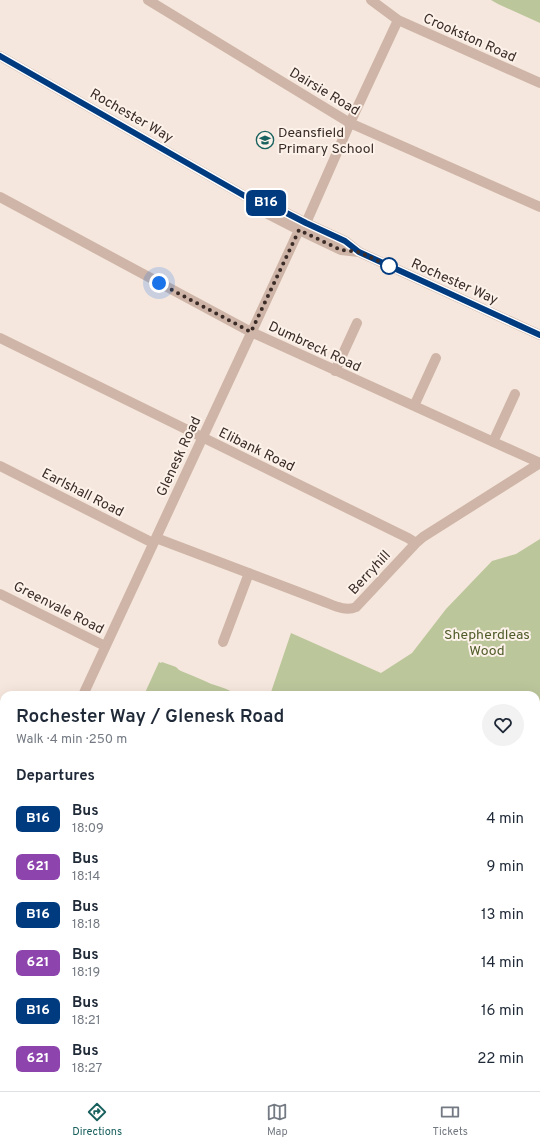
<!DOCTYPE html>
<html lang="en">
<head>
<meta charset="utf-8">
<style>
  :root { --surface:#fff; --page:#f2f2f3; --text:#1f2937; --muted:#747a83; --line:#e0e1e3; --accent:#19615e }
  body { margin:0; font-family:Overpass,sans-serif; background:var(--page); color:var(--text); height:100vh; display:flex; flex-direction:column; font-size:15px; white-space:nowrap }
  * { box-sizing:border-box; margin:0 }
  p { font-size:13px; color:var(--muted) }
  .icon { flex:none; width:22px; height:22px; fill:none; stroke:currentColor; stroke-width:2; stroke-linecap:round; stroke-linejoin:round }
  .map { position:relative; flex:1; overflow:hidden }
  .side { position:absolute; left:0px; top:691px; width:540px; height:400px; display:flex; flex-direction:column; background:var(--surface); border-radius:12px 12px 0 0; box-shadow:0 4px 16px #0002 }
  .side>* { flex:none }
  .badge { padding:0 8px; border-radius:6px; font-size:14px; line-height:26px }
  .you { position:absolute; width:20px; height:20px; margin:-10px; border:3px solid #fff; border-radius:50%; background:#1a73e8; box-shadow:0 0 0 6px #1a73e833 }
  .map>.badge { position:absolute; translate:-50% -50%; box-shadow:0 0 0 2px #fff }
  h2 { padding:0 16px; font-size:15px; line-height:36px }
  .round { display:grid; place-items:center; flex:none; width:42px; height:42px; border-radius:21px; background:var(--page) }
  .summary { display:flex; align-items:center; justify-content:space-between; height:68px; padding:0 16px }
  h1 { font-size:19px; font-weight:600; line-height:30px }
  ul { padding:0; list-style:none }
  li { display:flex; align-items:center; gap:12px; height:48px; padding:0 16px }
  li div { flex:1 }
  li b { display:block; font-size:15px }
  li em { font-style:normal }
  li .badge { min-width:44px; font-weight:700; text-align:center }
  .menu { display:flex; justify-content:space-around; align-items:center; height:56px; border-top:1px solid var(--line); background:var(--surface); font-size:11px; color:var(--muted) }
  .menu a { display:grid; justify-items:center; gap:2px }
  .menu .active { color:var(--accent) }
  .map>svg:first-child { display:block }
</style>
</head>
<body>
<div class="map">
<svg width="540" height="1091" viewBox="0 0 540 1091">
  <rect width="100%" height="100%" fill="#f5e7dd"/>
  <!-- green -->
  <path fill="#bcc69b" d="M491,0h49v23l-42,-19z
    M540,539v513l-4,-2v-355h-266l21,-62 90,40 31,-20 34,-44 46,-48 24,-7z
    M159,662l2,1 1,-1c4,2 10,3 14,5 2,2 3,3 5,4 9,4 18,7 26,11 10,5 21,5 28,13h-91z
    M4,893v194h476l10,4h-490v-189z"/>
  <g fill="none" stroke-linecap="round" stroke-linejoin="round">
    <!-- minor -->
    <path stroke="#cfb5a7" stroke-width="10" d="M148,0l202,123 190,84
      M371,0l27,20 142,63
      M0,56l250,143 16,14 33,17 42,20 18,2
      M0,197l251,135 289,131
      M251,199l18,5 37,19 39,18 14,11 181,83
      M306,223l44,-100 48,-103
      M0,338l408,200 8,5
      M335,371l22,-48
      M414,406l22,-48
      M493,442l22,-48
      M0,466l153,77
      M156,538l166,63c11,4 23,11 34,6l60,-64 7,-6 117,-74
      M0,594l105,52
      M223,642l26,-69
      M83,695l216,-465
      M0,722l4,2
      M0,874l4,-9"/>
    <!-- highway -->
    <path stroke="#5c453f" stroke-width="12" d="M0,840l4,2
      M0,854l4,1
      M536,1085l4,2
      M512,1087l8,4"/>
    <!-- rail -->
    <path stroke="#3b2c28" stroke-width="2.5" stroke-dasharray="1 3" stroke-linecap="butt" d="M0,808l4,2
      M0,815l4,2
      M536,1061l4,2"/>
  </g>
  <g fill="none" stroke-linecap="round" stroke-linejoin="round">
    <defs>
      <path id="line" d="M0,56l250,143 19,5 37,19 39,18 14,11 181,83"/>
    </defs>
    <!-- line casing -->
    <use href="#line" stroke="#fff" stroke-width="9"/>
    <!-- line -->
    <use href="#line" stroke="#003b80" stroke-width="6"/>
    <!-- walk -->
    <path stroke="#3b2c28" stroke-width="4" stroke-dasharray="0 7.2" d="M159,283l92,49 48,-102 42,20 18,2 30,14"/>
  </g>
  <!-- icons -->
  <defs>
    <symbol id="school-ring" viewBox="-11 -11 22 22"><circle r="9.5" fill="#fcf2ea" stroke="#19615e" stroke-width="1.5"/><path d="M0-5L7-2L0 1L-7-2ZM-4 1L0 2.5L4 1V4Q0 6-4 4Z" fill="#19615e"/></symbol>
  </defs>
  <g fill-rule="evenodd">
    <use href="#school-ring" x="255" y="130" width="20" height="20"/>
  </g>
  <!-- markers -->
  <circle fill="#fff" stroke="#003b80" stroke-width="2" cx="389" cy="266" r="8"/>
  <g text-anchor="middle" stroke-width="4" stroke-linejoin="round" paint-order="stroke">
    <!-- street labels -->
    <g font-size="14" fill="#3b2c28" stroke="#fcf2ea">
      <text transform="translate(470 37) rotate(24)" y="5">Crookston Road</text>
      <text transform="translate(325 91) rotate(31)" y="5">Dairsie Road</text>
      <text transform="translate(132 115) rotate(30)" y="5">Rochester Way</text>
      <text transform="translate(455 281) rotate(24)" y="5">Rochester Way</text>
      <text transform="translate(315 346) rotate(25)" y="5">Dumbreck Road</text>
      <text transform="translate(257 449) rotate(26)" y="5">Elibank Road</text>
      <text transform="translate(178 456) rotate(-65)" y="5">Glenesk Road</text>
      <text transform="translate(83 492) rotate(27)" y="5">Earlshall Road</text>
      <text transform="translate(369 572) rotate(-47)" y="5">Berryhill</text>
      <text transform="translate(59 607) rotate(27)" y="5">Greenvale Road</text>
    </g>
    <!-- poi labels -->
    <g font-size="14" fill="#3b2c28" stroke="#fcf2ea" text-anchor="start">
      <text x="278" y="137">Deansfield<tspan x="278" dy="16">Primary School</tspan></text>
    </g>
    <!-- park labels -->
    <g font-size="14" fill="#4f5c29" stroke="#fcf2ea">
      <text x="487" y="639">Shepherdleas<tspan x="487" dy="16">Wood</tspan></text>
    </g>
  </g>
</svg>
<div class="you" style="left:159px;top:283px"></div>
<b class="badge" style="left:266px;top:203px;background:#003b80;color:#fff">B16</b>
<section class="side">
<div class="summary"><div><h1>Rochester Way / Glenesk Road</h1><p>Walk · 4 min · 250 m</p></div><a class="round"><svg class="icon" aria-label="heart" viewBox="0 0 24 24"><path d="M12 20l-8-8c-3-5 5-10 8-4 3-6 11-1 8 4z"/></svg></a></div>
<h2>Departures</h2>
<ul>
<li><span class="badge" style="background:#003b80;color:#fff">B16</span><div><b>Bus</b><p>18:09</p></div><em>4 min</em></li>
<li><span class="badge" style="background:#8e44ad;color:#fff">621</span><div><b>Bus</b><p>18:14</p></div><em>9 min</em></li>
<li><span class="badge" style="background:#003b80;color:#fff">B16</span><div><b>Bus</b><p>18:18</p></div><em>13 min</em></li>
<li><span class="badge" style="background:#8e44ad;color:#fff">621</span><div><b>Bus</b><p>18:19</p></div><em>14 min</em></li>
<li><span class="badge" style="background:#003b80;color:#fff">B16</span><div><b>Bus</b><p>18:21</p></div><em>16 min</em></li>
<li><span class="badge" style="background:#8e44ad;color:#fff">621</span><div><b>Bus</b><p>18:27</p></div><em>22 min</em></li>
</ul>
</section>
</div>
<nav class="menu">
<a class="active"><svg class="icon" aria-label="directions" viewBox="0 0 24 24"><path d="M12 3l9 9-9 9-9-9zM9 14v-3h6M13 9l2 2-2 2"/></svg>Directions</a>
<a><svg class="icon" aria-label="map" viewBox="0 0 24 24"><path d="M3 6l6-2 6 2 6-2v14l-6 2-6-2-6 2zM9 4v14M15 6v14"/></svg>Map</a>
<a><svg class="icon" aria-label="tickets" viewBox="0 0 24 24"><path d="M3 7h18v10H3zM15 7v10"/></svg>Tickets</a>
</nav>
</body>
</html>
